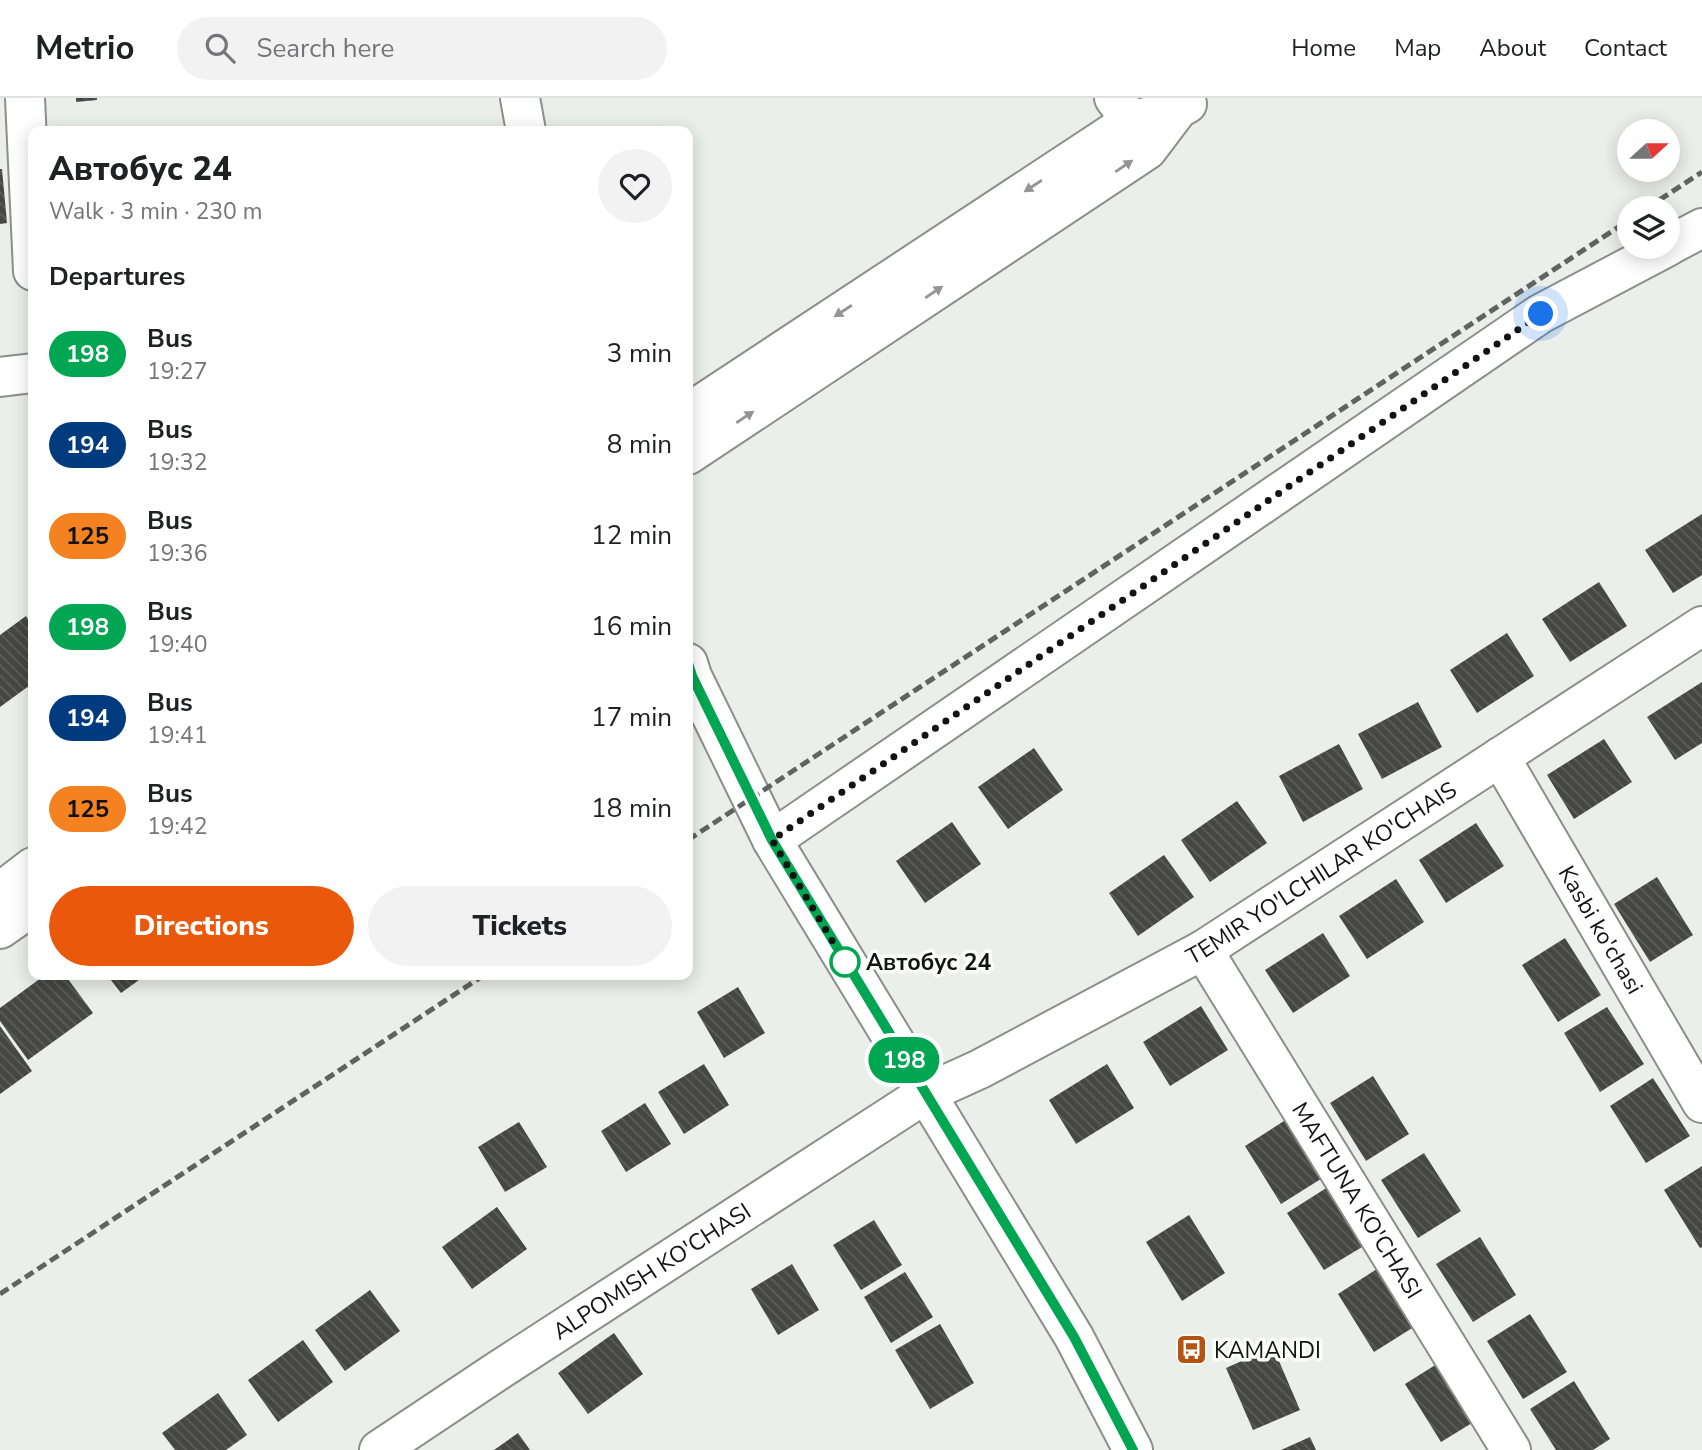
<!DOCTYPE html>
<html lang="en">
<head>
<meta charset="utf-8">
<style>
  :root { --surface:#fff; --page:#f2f2f2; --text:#202124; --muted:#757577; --line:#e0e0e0; --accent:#ea580c }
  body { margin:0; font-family:"Nunito Sans",sans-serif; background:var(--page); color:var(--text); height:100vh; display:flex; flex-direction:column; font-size:26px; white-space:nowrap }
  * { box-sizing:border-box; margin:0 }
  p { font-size:23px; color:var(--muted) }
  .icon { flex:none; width:38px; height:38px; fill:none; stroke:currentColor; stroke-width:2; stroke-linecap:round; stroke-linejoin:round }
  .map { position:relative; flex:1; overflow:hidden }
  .sheet { position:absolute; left:28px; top:28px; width:665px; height:854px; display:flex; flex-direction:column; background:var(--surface); border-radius:14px; box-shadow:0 4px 18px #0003 }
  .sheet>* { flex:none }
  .badge { padding:0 14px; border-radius:23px; font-size:24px; line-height:46px }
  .needle { width:46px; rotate:69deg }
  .controls { position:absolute; left:1617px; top:21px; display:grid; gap:14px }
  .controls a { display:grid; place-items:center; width:63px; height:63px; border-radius:50%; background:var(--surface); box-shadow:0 4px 18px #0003; font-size:35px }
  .you { position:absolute; width:35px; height:35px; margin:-18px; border:5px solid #fff; border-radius:50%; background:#1a73e8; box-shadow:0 0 0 10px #1a73e833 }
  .map>.badge { position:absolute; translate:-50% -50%; box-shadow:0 0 0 4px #fff }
  h2 { padding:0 21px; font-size:26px; line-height:63px }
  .round { display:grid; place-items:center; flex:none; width:74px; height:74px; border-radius:37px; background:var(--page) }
  .overview { display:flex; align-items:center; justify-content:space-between; height:119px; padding:0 21px }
  h1 { font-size:33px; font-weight:800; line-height:52px }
  .primary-button { display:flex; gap:14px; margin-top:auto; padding:14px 21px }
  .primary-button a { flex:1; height:80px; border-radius:42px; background:var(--accent); color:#fff; font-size:28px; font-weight:800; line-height:80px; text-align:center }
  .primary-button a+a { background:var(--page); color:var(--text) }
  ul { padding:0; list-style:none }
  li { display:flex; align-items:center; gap:21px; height:91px; padding:0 21px }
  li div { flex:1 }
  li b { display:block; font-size:26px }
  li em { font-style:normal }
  li .badge { min-width:77px; font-weight:700; text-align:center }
  header { display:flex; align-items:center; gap:42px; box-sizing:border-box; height:98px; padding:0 35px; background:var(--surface); border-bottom:2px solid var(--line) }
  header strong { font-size:33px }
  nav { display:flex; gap:38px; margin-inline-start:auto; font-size:24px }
  .search { width:490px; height:63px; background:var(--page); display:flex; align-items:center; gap:18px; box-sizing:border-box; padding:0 24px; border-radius:38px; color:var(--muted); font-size:26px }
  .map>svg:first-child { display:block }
</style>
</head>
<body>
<header>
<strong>Metrio</strong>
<div class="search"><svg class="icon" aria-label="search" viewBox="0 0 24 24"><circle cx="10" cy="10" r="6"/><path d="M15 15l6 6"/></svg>Search here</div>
<nav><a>Home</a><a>Map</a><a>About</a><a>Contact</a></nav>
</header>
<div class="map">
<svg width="1702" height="1352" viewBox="0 0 1702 1352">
  <defs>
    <pattern id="building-back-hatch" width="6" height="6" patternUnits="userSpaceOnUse" patternTransform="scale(1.75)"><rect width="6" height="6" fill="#464743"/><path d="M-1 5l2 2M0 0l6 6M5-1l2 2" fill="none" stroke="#5d5e5a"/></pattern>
  </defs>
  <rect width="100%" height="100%" fill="#ebefeb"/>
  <!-- building -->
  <path fill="url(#building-back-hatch)" d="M76,0h21v2l-21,2z
    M0,71h2l5,54 -7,1z
    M1702,416v61l-29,18 -28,-43z
    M1599,484l28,44 -57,36 -28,-43z
    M26,518l7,10v57l-33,24v-72z
    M1507,535l27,43 -57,37 -27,-43z
    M1702,584v61l-27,17 -28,-43z
    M1418,604l24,45 -60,32 -24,-45z
    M1604,641l28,43 -58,37 -27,-44z
    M1339,646l24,45 -60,33 -24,-46z
    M1034,650l29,42 -55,39 -30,-42z
    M1237,703l30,42 -57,39 -29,-42z
    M952,724l29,42 -56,39 -29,-42z
    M1476,725l28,43 -58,37 -27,-43z
    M1164,757l30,42 -56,39 -29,-43z
    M1657,779l36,58 -43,27 -36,-58z
    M1396,781l28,43 -57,37 -28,-43z
    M1323,835l27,43 -57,37 -28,-43z
    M1565,840l36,57 -43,27 -36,-57z
    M45,877h20l28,38 -65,47 -28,-39v-13z
    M107,877h39l-25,18z
    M738,889l27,46 -41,25 -27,-46z
    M1201,908l27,44 -58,36 -27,-44z
    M1607,909l37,57 -44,28 -36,-59z
    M0,928l32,45 -32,23z
    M704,966l25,41 -45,29 -26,-42z
    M1107,966l27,44 -58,36 -27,-44z
    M1373,978l36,58 -43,27 -36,-58z
    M1653,980l37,58 -44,27 -36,-57z
    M645,1005l26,41 -45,28 -25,-41z
    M1287,1021l37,58 -43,27 -36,-58z
    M519,1024l28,45 -42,25 -27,-45z
    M1424,1055l37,58 -43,27 -37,-58z
    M1702,1068v81l-2,1 -36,-58z
    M1331,1087l36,59 -43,26 -37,-57z
    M497,1109l30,42 -55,40 -30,-42z
    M1189,1117l36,58 -43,28 -36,-59z
    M874,1122l28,45 -41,25 -28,-45z
    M1480,1139l36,58 -43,27 -37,-58z
    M792,1166l27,46 -41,25 -27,-46z
    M1380,1169l37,58 -43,27 -36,-58z
    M905,1174l28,45 -42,26 -27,-46z
    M370,1192l30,41 -55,40 -30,-41z
    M1530,1216l37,58 -44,27 -36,-58z
    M940,1226l34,59 -44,26 -35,-59z
    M614,1235l29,41 -55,40 -30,-41z
    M303,1242l30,42 -55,40 -30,-42z
    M1273,1249l27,63 -47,20 -27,-62z
    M1448,1259l37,58 -44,27 -36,-58z
    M1574,1283l36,58 -17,11h-37l-26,-41z
    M218,1295l29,42 -21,15h-51l-13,-17z
    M518,1335l12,17h-36z
    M1310,1339l6,13h-35z"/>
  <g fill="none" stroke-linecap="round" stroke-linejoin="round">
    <defs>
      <g id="minor">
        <path d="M25,0l8,173"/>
        <path d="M1114,0l17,23"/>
        <path d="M1668,148l34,-18"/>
        <path d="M0,279l33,-4"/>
        <path id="s1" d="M1500,659l202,346"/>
        <path d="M772,742l768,-526 127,-67"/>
        <path id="s2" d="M1203,852l308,500"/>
        <path id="s3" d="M379,1352l117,-78 429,-278 55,-25 223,-119 499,-324"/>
      </g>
      <path id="major" d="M520,0l6,33
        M688,315l443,-292 47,-12 9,-5
        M688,357l459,-305 31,-41
        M688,565l4,13 80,164 302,497 59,113
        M0,794l33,-25
        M0,831l33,-23"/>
    </defs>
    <!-- minor casing -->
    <use href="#minor" stroke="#8b8f8b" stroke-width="42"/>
    <!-- major casing -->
    <use href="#major" stroke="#8b8f8b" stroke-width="42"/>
    <!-- minor -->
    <use href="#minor" stroke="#fff" stroke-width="38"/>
    <!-- major -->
    <use href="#major" stroke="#fff" stroke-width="38"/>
    <!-- rail -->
    <path stroke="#616361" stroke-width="5" stroke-dasharray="10 5" stroke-linecap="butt" d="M1647,110l55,-36
      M688,742l941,-620
      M0,1196l484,-319"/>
  </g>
  <!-- one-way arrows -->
  <defs><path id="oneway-solid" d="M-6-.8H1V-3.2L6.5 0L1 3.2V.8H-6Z" transform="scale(1.75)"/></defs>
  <g fill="#949594">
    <use href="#oneway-solid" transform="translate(1124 68) rotate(-34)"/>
    <use href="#oneway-solid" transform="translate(1033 88) rotate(147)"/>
    <use href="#oneway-solid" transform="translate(934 194) rotate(-34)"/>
    <use href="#oneway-solid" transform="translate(843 213) rotate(147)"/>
    <use href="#oneway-solid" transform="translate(745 319) rotate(-34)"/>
  </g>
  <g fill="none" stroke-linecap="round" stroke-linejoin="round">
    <defs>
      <path id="line" d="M688,565l4,13 80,164 302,497 59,113"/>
    </defs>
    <!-- line casing -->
    <use href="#line" stroke="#fff" stroke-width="16"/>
    <!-- line -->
    <use href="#line" stroke="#00a651" stroke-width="10"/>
    <!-- walk -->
    <path stroke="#121312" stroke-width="7" stroke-dasharray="0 12.6" d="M845,864l-73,-122 769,-526"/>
  </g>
  <!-- icons -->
  <defs>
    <symbol id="bus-square" viewBox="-11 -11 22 22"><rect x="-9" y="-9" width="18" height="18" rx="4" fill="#b45312" stroke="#f9fdf8"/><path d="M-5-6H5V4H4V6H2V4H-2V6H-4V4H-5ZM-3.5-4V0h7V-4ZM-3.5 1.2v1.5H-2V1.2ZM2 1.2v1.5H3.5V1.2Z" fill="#fff"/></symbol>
  </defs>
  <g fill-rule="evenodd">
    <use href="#bus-square" x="1174" y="1234" width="35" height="35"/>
  </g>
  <!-- markers -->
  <circle fill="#fff" stroke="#00a651" stroke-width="3.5" cx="845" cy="864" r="14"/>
  <g text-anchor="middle" stroke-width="7" stroke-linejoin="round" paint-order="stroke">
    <!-- street labels -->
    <g font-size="23" fill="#121312" stroke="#f9fdf8">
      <text dy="8" stroke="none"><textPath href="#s3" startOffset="1106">TEMIR YO'LCHILAR KO'CHAIS</textPath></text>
      <text dy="8" stroke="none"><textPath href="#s1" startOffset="200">Kasbi ko'chasi</textPath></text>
      <text dy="8" stroke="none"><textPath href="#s2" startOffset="294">MAFTUNA KO'CHASI</textPath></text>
      <text dy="8" stroke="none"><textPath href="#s3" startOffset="326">ALPOMISH KO'CHASI</textPath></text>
    </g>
    <!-- stop labels -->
    <g font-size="23" font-weight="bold" fill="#121312" stroke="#f9fdf8" text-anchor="start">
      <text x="866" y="872">Автобус 24</text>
    </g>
    <!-- poi labels -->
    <g font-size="23" fill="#121312" stroke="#f9fdf8" text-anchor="start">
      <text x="1214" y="1260">KAMANDI</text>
    </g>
  </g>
</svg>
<div class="controls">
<a><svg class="needle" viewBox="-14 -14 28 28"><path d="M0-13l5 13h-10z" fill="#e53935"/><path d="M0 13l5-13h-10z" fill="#757577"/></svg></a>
<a><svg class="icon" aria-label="layers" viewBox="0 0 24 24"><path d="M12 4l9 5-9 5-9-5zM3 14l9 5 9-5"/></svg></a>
</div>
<div class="you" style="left:1541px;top:216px"></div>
<b class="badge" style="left:904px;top:962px;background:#00a651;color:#fff">198</b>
<section class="sheet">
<div class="overview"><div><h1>Автобус 24</h1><p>Walk · 3 min · 230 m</p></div><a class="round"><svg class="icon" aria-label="heart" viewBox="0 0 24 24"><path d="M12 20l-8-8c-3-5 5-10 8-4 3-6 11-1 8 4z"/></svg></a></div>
<h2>Departures</h2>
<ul>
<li><span class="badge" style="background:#00a651;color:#fff">198</span><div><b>Bus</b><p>19:27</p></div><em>3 min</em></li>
<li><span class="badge" style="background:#003b80;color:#fff">194</span><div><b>Bus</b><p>19:32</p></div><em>8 min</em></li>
<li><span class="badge" style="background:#f58220;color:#111">125</span><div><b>Bus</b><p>19:36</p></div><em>12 min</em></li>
<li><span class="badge" style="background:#00a651;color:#fff">198</span><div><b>Bus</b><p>19:40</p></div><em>16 min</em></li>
<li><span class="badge" style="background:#003b80;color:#fff">194</span><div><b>Bus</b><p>19:41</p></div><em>17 min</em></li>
<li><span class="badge" style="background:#f58220;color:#111">125</span><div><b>Bus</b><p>19:42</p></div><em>18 min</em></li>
</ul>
<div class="primary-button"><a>Directions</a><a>Tickets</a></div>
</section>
</div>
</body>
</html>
